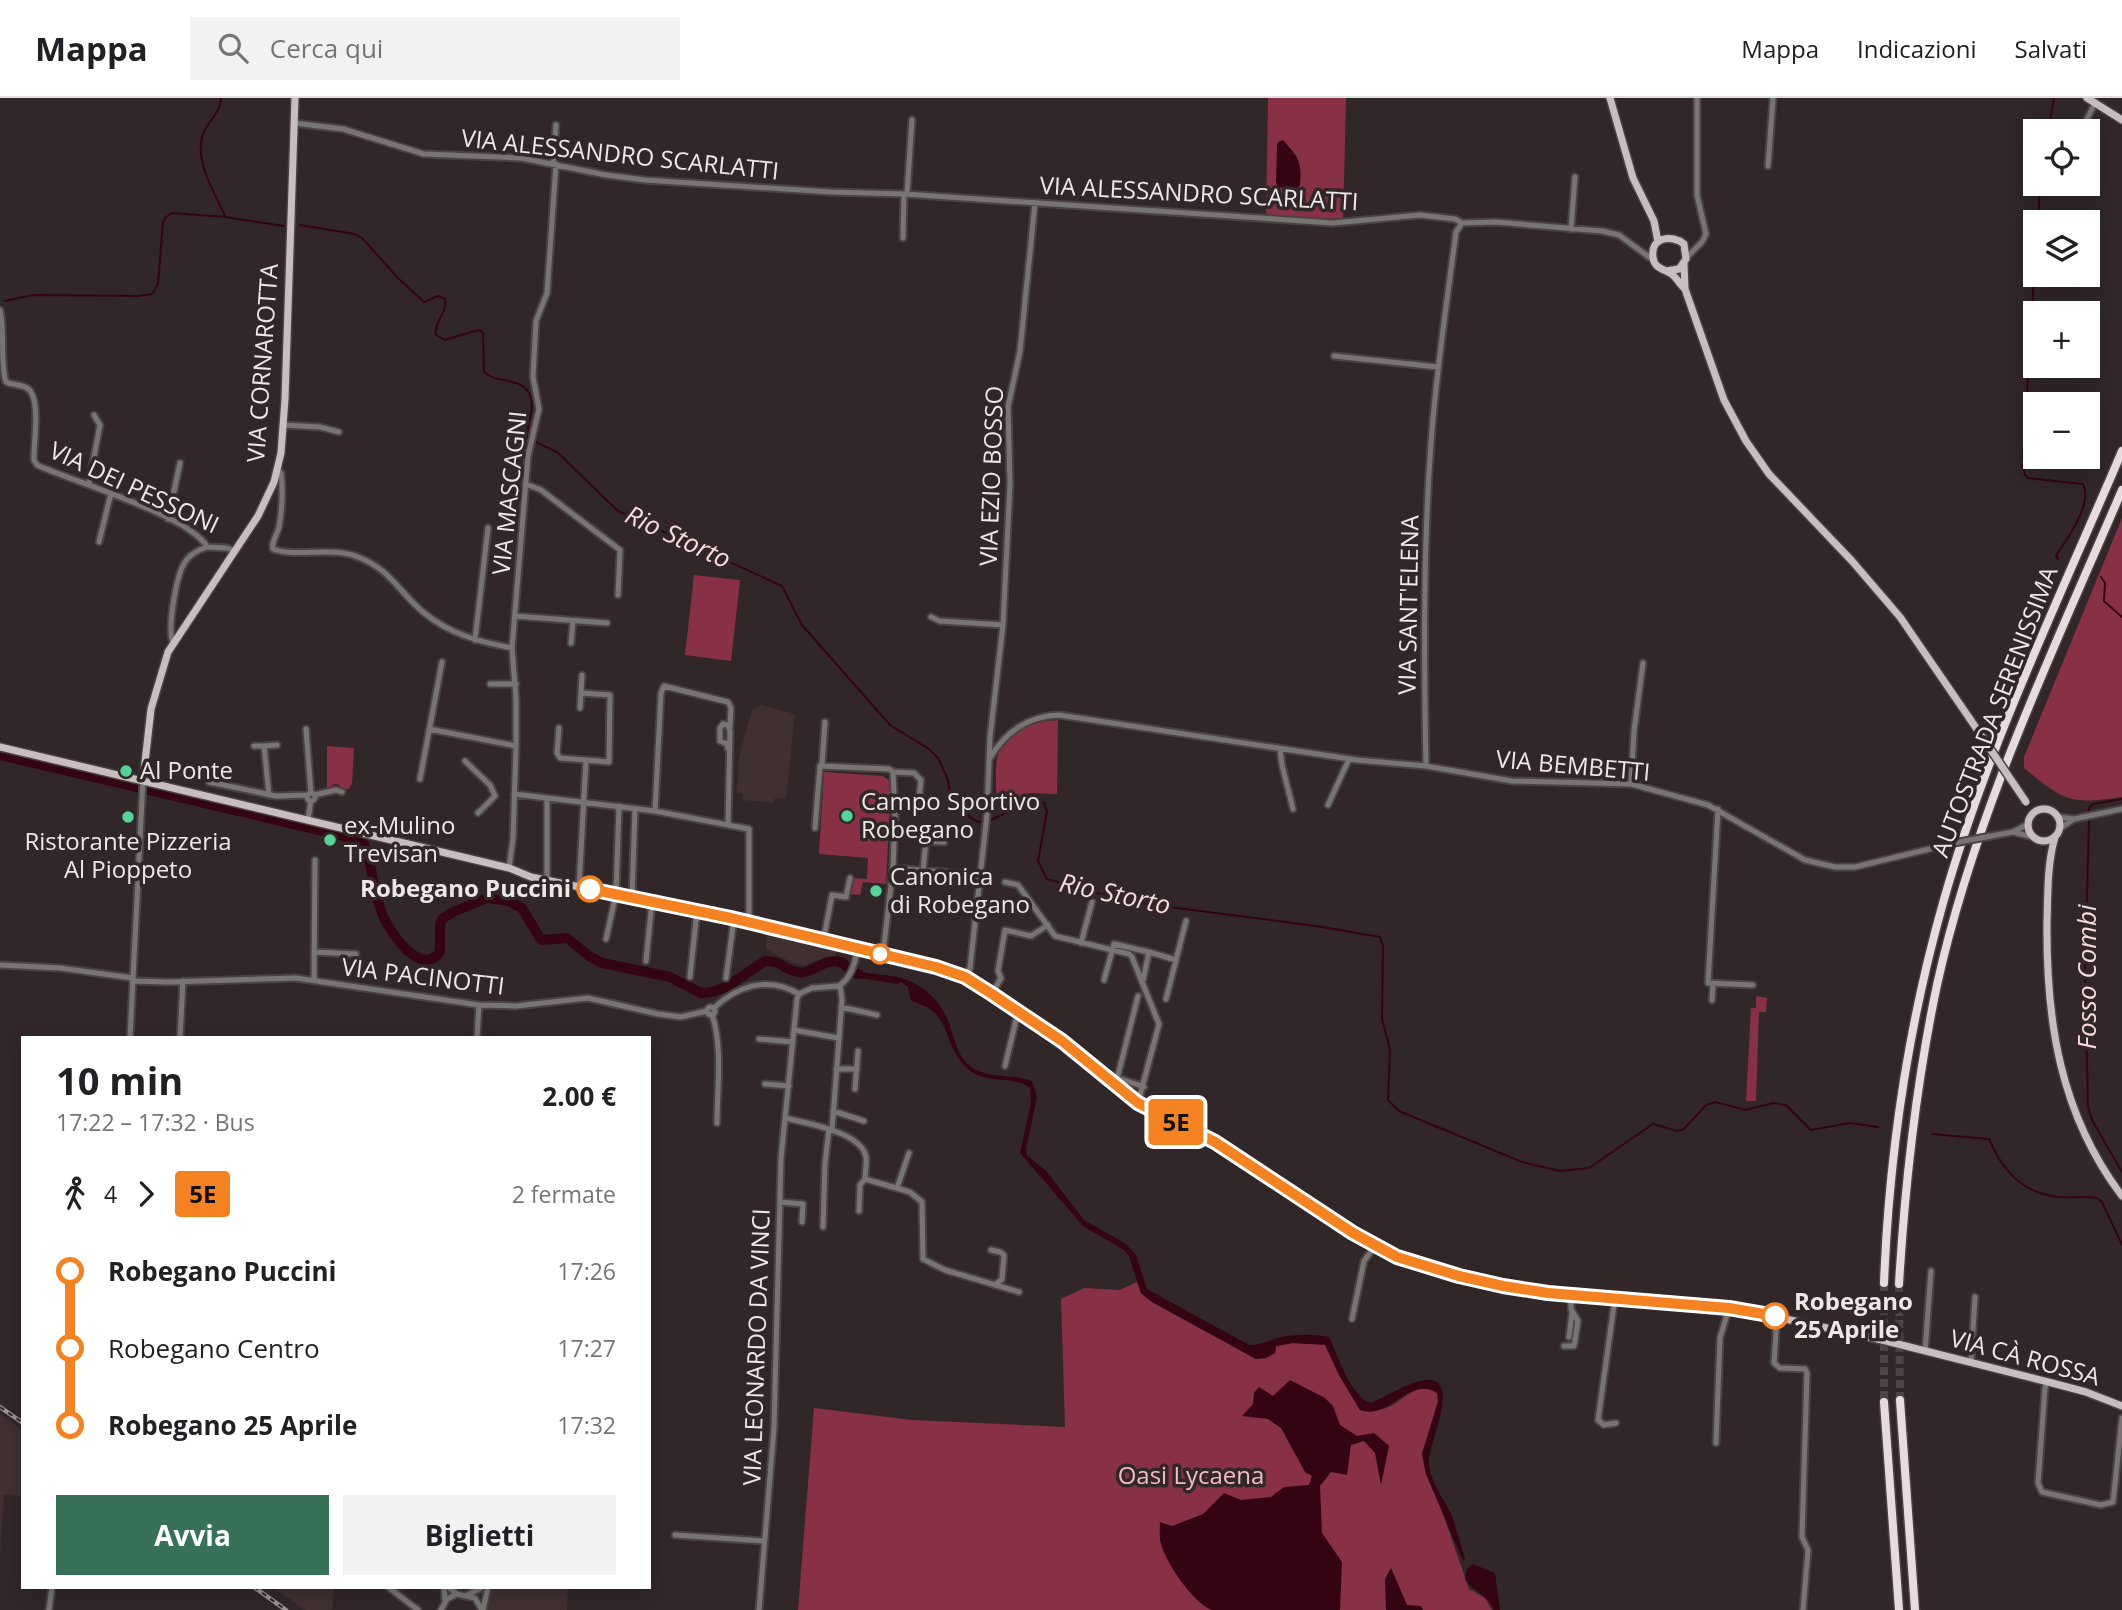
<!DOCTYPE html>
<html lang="it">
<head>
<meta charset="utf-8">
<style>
  :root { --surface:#fff; --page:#f2f2f2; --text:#202124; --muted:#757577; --line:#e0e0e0; --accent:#377157 }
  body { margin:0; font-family:"Open Sans",sans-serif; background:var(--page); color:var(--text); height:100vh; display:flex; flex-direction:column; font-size:26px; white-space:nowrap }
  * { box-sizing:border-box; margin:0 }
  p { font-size:23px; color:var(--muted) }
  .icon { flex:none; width:38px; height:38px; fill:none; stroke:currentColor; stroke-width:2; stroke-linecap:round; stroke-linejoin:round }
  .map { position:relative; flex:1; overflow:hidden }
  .panel { position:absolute; left:21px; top:938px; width:630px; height:553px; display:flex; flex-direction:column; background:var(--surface); border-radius:0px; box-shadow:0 4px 18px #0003 }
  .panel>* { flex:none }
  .badge { padding:0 14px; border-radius:5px; font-size:24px; line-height:46px }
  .fabs { position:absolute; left:2023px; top:21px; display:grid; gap:14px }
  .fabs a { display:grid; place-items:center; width:77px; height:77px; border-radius:0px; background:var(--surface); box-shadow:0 4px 18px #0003; font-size:35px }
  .map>.badge { position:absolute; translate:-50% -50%; box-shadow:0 0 0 4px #fff }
  .legs { display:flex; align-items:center; gap:10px; height:77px; padding:0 35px; font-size:23px }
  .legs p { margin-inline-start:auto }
  .headline { display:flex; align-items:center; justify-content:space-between; height:119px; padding:0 35px }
  h1 { font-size:38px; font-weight:700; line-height:52px }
  .primary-button { display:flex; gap:14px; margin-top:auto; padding:14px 35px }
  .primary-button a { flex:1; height:80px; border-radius:0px; background:var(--accent); color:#fff; font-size:28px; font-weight:700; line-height:80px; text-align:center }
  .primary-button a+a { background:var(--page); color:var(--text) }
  ul { padding:0 35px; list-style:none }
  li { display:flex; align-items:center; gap:24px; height:77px; font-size:26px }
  li i { display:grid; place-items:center; width:10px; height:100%; margin:0 9px; background:currentColor }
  li i::after { content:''; width:18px; height:18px; margin:-9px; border:5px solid; border-radius:50%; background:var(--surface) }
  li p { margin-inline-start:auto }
  li:first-child i { background:linear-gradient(#0000 50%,currentColor 0) }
  li:last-child i { background:linear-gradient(currentColor 50%,#0000 0) }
  header { display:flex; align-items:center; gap:42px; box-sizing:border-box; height:98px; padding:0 35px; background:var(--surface); border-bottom:2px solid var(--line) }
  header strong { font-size:33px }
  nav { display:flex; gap:38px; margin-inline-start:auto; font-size:24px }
  .search { width:490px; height:63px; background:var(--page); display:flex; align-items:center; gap:18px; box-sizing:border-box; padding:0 24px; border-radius:0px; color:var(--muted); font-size:26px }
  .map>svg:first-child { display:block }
</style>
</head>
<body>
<header>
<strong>Mappa</strong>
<div class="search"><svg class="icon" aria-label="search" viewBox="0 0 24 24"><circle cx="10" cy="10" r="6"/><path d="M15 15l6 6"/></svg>Cerca qui</div>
<nav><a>Mappa</a><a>Indicazioni</a><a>Salvati</a></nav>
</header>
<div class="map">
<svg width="2122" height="1512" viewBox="0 0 2122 1512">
  <rect width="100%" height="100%" fill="#312729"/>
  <!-- built -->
  <path fill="#403032" d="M760,607l35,9 -9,85 -11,-1 -1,5 -31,-3 -1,-7h-5l2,-36 13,-47z
    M767,836l69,16 -1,6 -10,1 -20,8 -12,-2 -27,-14z
    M0,1316l23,17v65l-19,-1 -4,57z
    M273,1489h61l-2,23h-27z
    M491,1489h77l-1,23h-80z"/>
  <!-- green -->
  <path fill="#883045" d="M1268,0h78l-3,125 -77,-5z
    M2122,420v279c-52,8 -58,4 -98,-29v-11z
    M694,477l46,5 -9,81 -46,-6z
    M1058,622l-1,74 -27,-1 -22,7 -12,-1c1,-14 -2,-31 2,-44 8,-24 38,-34 60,-35z
    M327,648l27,2 -2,36 -3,5 -7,1 -3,-5 -5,-1 -7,5z
    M824,674l59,4 8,6 -5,102 -23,-2 -3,13 -10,-1 2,-16 15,1 1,-21 -49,-4z
    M1756,898l11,2 -1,14h-7l-3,89h-10l5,-93h5z
    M1137,1184l4,11 11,9 104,57 10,-1 9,-5 1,-7 17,-3 32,1 14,31 21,35c7,0 16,1 23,-1 20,-5 32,-31 55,-16v8l-16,53 4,20 15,34 28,81 16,9 7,12h-694l16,-202 98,12 153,7 -4,-128 23,-11 36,2z"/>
  <!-- water -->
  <path fill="#340412" d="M1283,42c16,18 19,21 17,45l-5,5 -17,-3 -2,-5 1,-37 1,-3z
    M331,733l35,8 3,4 7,38 -6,1 -9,-31 -31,-16z
    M855,872c14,5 28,4 43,7 24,6 43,23 52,49 5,14 7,29 19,39 18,15 43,8 63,16l5,16 -11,52 1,6 19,16 38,49 42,24 10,11 11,34 102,56c11,0 18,-4 28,-7 16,-4 37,-4 52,-1 9,19 22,60 42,66 15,-7 30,-16 45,-21 54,-15 9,64 13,85 3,17 16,34 23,49 5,14 8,28 13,42l-2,3 -37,-87 -4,-20 16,-52 -1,-9c-27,-18 -48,28 -77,17l-21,-35 -14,-30 -32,-2 -17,3 -1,7 -9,5 -10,1 -104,-57 -11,-9 -12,-37 -5,-6 -41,-24 -63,-73 11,-50 -1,-15c-17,-13 -44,-3 -62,-19 -20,-17 -18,-40 -33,-56 -6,-6 -17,-9 -24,-13l-3,-13 -7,-5 -3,2 -45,-7z
    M1290,1282l35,18 8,8 7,19 17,11 17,-3 15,13 -8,39 -6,-32 -11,-12 -13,4 -4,30 -16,-3 -11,14 2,47 20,29 -2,48h-128c-18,-6 -46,-47 -51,-66 -2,-6 -1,-15 -1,-22l12,4 31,-12 21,-21 17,7 30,-3 13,-10 25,-2 3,-9 -7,-4 -24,-44 -13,-9 -26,-3 11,-12 1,-11 5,-6 14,9z
    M1473,1466l22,9 5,37h-6c-6,-15 -21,-18 -29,-31l2,-10z
    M1391,1470l16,37 14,1 2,4h-37l-1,-31z"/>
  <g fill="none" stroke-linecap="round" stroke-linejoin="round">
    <!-- stream -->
    <path stroke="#340412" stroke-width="2" d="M221,0c0,14 -12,22 -17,34 -12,26 11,61 21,84
      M2048,33l6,-33
      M2038,124l2,-38
      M300,127l55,9 7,4 36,40 26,24 14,-6 7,3c3,14 -11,21 -9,36l9,5 30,-9 5,-1 3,3 1,39c13,13 40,3 47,26 4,14 -5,27 -4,40l30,14 61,59 164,75 20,39 88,100 39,24 9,9 10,22 3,18 20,20 7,4h9l47,-23 10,4 3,8 -9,50 9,18 83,23 186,24 64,11 3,9 -1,73 8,30 -2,51 11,11 123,51 38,9 29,-3 64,-44 24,7 7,-2 22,-24 9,-3 31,8 27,-7 13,2 25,25 39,-7 28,4
      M5,203l28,-6 106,1 13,-2 6,-10 5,-62 3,-5 7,-4 52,4 59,9
      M2023,361l12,-197
      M2023,367l2,10 3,3 55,6c10,20 -16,56 -27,71l2,4
      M2101,479l4,6 -1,18 18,16
      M2089,716v-6l4,-4 29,-5
      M2089,721l-4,154 3,134 4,13 30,52
      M1932,1036l57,5c13,31 33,54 69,58 13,1 26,-1 39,1l5,4 20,43"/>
    <!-- river -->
    <path stroke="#340412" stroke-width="10" d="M0,657l340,80
      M371,771c3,16 6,34 13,49 8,17 37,59 56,34v-27l2,-6 11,-7 34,-14 21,3 14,7 19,32 26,-2 22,18 13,7 68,14 31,16 11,-1 16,-6 37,-25 11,1 14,8 11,3c13,-2 26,-15 39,-11 8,3 9,11 19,12"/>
    <!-- highway-tunnel -->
    <path stroke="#4d4446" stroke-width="8" stroke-dasharray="8 4" stroke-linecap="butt" d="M1884,1185v119
      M1899,1186l1,116"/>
    <defs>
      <path id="minor" d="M2086,23l9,-18
        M294,25l49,6 81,25 97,4 85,17 39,5 186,12 74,2 428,29 87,-8 35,4 7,4 33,-1 107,9 17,4 34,25
        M553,65l3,-38
        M1768,68l5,-68
        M907,96l5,-74
        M1571,131l4,-52
        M903,140l1,-44
        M1687,159l15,-15 4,-8 -9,-39v-97
        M0,212c5,21 0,55 6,72 6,3 15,2 21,6 15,9 6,56 7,72l3,5c34,16 154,51 170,82l20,1 8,3
        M1334,258l104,11
        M283,327l37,2 19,5
        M277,372l4,3c2,17 1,37 -2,54 -2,9 -8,14 -6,22 26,9 57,-3 85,8 32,12 41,35 65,55 26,22 57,30 89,36
        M89,385l11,-58 -6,-10
        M526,386l15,6 79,60 -2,45
        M168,421l12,-56
        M99,444l12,-49
        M515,518l92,7
        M931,519l9,4 63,4
        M475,542l13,-112
        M173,545c-6,-14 3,-67 12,-81 5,-8 13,-12 22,-15
        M571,545l2,-22
        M490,586h26
        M580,610l2,-33
        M559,630l-2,25 3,5 26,2
        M306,631l5,64
        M429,631l87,17
        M254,648h10l5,49
        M264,648l13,-1
        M1280,651l2,16 11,44
        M990,660c16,-27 38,-42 69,-43l298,45 69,6 86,15 119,3 77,21 97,55 30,7h20l99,-24
        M465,663l25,24 5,11 -17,17
        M822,667l3,-43
        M1426,668c-2,-108 -3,-216 5,-323 5,-71 16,-141 25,-211l6,-9
        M893,674l21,1 7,7 -3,27
        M420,681l22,-117
        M209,684l67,14 31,-1
        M1631,686l3,-53 9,-68
        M307 699a4 4 0 1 1 8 0a4 4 0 1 1-8 0Z
        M514,696l141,17 94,18v94
        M314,697l22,-5 6,2
        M547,702v80
        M1328,707l21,-46
        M1718,711l-10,174 45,2
        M655,713l6,-118 3,-7 64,16 3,6 -1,19
        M2058,719l16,2
        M308,721l3,-18
        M728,727l2,-94 -2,-6 -5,-1 -3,4v13l7,3 1,5
        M815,730l5,-62 69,3 4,3 2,45 -2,51 -10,86
        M2059,731l15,-10 48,-10
        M2013,734l20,5
        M1991,738l22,-4 15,-8
        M509,770l4,-29 3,-93v-47l-4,-51 16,-192 11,-47 -6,-32 3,-56 11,-28 9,-129
        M893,770l87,7
        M923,773l3,-30 18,1
        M1005,784l13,3 37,51 74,18 3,3 27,67 -21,79
        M579,789l7,-127 23,2 1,-67 -29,-2
        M632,800l3,-89
        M606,841l10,-45 3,-88
        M823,844l9,-47 14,2 4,-19
        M1081,845l11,-41
        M314,854l42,2
        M1149,854l27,8
        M646,863l6,-59
        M0,867l60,3 73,10
        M690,879l7,-66
        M966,879l4,-9 17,-154 3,-77 13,-112 7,-141 -2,-77 12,-56 15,-148
        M726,880l8,-59
        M314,882l1,-120
        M1104,882l10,-36 35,8 -6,28
        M132,883l36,1 128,-4 183,27 37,1 72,-8 70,16 23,3 26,-6
        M799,896l13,-6 27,-2c12,-8 15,-21 19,-36
        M992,896l9,-16 -3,-7 7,-41 26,6 17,-11
        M1166,901l20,-78
        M1712,902l1,-16
        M841,909l36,8
        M707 913a4 4 0 1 1 8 0a4 4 0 1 1-8 0Z
        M714,910c24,-23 55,-32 85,-14
        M712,916c11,34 5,74 5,109
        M794,932l44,8
        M130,940l13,-258
        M180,940l3,-57
        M477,940l2,-33
        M759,941l34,3
        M1005,968l13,-54
        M836,971h21
        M1104,975l40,14
        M1117,981l21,-83
        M765,986l24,2
        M855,991l3,-38
        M833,1013l31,10
        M785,1020c21,5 77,14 81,39 1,7 -1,15 -1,22l45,13 12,10 1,57 22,11 74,22
        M832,1032l10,-130 -2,-14
        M897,1090l12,-35
        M780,1104l23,2 -1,18
        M859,1113l1,-26 5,-6
        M823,1129l2,-64 4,-34
        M991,1152l9,2 4,3 -2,24 -7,6
        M1615,1200l-17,122 6,5 12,-2
        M1777,1219l-3,46 6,5 25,1 2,4 -5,164 6,13 -5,60
        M1352,1221l12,-58 11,-15
        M1569,1239l3,-24
        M1564,1248h10l4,-25 -7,-12v-15
        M1925,1253l6,-80
        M1971,1264l4,-65
        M2047,1284l-2,6 -7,95 4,9 59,13 12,-3 9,-84
        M1716,1345l4,-105 9,-30
        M675,1437l89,6
        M388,1489l30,23
        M444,1489l1,14
        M448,1489l9,7 18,4 7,12
        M467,1497l16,-8
        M49,1512l3,-23
        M441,1512l6,-11 10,-5
        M483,1512l5,-23
        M759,1512l15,-182 7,-270 16,-159 2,-5"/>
      <path id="major" d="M1610,0l23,80 21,43 4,21
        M2087,0l35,22
        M1684,166l1,25 39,111 22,41 23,33 83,87 48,56 70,102
        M1666,173l13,-2 7,-10 -2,-15c-12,-10 -34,-7 -31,13 1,12 12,12 20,18 4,4 7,9 11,13
        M0,649l509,121 22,9 200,41 212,51 22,8 97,64 76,62 92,48 145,95 42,18 86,22 45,7 210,20 124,27 174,44 30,8 36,14
        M143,682l8,-71 17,-57 90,-136 16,-34 7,-29 4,-54 10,-301
        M2028 727a16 16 0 1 1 32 0a16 16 0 1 1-32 0Z
        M2055,739c-8,28 -7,55 -8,85 -1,99 13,192 75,274"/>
      <path id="highway" d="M1884,1185c5,-129 24,-256 59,-380 44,-156 116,-303 179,-452
        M1899,1186c6,-101 17,-200 38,-299 38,-172 116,-334 185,-495
        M1900,1302l15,210
        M1884,1304l15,208"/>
    </defs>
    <!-- minor casing -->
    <use href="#minor" stroke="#4b4244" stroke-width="9"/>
    <!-- major casing -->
    <use href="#major" stroke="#4b4244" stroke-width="10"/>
    <!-- highway casing -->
    <use href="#highway" stroke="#4b4244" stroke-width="11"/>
    <!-- minor -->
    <use href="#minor" stroke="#797474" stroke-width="5"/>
    <!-- major -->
    <use href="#major" stroke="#c8bebf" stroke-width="7"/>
    <!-- highway -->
    <use href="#highway" stroke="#e8dbdd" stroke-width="8"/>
    <defs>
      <path id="rail" d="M0,1309l23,16
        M254,1489l32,23"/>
    </defs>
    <!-- rail casing -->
    <use href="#rail" stroke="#9a9293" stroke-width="4.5"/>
    <!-- rail -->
    <use href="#rail" stroke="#312729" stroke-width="2" stroke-dasharray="5" stroke-linecap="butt"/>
    <defs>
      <path id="minor-bridge" d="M1954,745l37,-7"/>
      <path id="major-bridge" d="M1970,621l56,83"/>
    </defs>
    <!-- minor-bridge casing -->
    <use href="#minor-bridge" stroke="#4b4244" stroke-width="9" stroke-linecap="butt"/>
    <!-- major-bridge casing -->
    <use href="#major-bridge" stroke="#4b4244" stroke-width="10" stroke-linecap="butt"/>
    <!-- minor-bridge -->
    <use href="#minor-bridge" stroke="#797474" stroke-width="5"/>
    <!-- major-bridge -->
    <use href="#major-bridge" stroke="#c8bebf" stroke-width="7"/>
  </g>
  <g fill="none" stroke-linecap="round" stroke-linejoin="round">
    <defs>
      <path id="line-1" d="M590,791l141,29 205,49 29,10 27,17 70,47 76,62 77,39 138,91 44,24 62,19 44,10 45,7 181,15 46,8"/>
    </defs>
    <!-- line-1 casing -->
    <use href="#line-1" stroke="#fff" stroke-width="16"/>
    <!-- line-1 -->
    <use href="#line-1" stroke="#f58220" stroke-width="10"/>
  </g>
  <!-- markers -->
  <g fill="#54d396" stroke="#312729" stroke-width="2.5">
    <circle cx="126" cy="673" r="7"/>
    <circle cx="847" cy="718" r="7"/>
    <circle cx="128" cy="719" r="7"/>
    <circle cx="330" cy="742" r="7"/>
    <circle cx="876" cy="793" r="7"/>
  </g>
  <g fill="#fff" stroke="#f58220" stroke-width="3.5">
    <circle cx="590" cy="791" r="12"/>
    <circle cx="880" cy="856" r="9"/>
    <circle cx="1775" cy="1218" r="12"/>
  </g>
  <g text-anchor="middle" stroke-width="7" stroke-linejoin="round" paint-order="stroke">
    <!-- street labels -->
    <g font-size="24" fill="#ede7e7" stroke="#312729">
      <text transform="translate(620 57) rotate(6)" y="8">VIA ALESSANDRO SCARLATTI</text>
      <text transform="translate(1199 96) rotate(3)" y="8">VIA ALESSANDRO SCARLATTI</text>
      <text transform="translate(263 265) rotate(-86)" y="8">VIA CORNAROTTA</text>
      <text transform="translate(992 378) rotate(-88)" y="8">VIA EZIO BOSSO</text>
      <text transform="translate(134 390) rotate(25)" y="8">VIA DEI PESSONI</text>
      <text transform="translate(510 395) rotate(-84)" y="8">VIA MASCAGNI</text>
      <text transform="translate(1409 507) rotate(-89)" y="8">VIA SANT'ELENA</text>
      <text transform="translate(1995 614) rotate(-69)" y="8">AUTOSTRADA SERENISSIMA</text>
      <text transform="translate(1573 668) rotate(5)" y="8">VIA BEMBETTI</text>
      <text transform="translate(423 879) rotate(7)" y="8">VIA PACINOTTI</text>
      <text transform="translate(757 1249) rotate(-88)" y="8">VIA LEONARDO DA VINCI</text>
      <text transform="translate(2025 1260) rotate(15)" y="8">VIA CÀ ROSSA</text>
    </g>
    <!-- poi labels -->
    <g font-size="24" fill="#ede7e7" stroke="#312729" text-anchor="start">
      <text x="140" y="681">Al Ponte</text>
      <text x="861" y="712">Campo Sportivo<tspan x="861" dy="28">Robegano</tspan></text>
      <text x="344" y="736">ex-Mulino<tspan x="344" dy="28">Trevisan</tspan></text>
      <text x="128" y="752" text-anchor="middle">Ristorante Pizzeria<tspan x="128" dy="28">Al Pioppeto</tspan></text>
      <text x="890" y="787">Canonica<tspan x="890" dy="28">di Robegano</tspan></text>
    </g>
    <!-- stop labels -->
    <g font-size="24" font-weight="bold" fill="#ede7e7" stroke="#312729" text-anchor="end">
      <text x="571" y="799">Robegano Puccini</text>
      <text x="1794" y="1212" text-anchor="start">Robegano<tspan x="1794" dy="28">25 Aprile</tspan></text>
    </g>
    <!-- park labels -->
    <g font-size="24" fill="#f3bcc4" stroke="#312729">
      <text x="1191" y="1386">Oasi Lycaena</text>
    </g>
    <!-- water labels -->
    <g font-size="26" font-style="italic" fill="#f7dbde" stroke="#312729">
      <text transform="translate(678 439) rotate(25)" y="9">Rio Storto</text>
      <text transform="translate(1115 796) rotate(12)" y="9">Rio Storto</text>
      <text transform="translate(2087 879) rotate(-90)" y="9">Fosso Combi</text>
    </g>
  </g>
</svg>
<div class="fabs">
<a><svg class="icon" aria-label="locate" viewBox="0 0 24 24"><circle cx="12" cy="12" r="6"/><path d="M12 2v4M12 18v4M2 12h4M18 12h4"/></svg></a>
<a><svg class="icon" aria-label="layers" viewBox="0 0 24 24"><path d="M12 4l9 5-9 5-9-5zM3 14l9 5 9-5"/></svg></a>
<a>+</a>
<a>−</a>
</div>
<b class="badge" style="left:1176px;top:1024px;background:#f58220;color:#111">5E</b>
<section class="panel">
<div class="headline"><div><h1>10 min</h1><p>17:22 – 17:32 · Bus</p></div><b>2.00 €</b></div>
<div class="legs"><svg class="icon" aria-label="walk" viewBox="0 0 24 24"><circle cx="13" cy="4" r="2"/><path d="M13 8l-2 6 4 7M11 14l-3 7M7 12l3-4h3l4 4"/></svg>4<svg class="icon" aria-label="forward" viewBox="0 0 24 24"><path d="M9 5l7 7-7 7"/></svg><b class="badge" style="background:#f58220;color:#111">5E</b><p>2 fermate</p></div>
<ul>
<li><i style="color:#f58220"></i><b>Robegano Puccini</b><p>17:26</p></li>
<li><i style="color:#f58220"></i><span>Robegano Centro</span><p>17:27</p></li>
<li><i style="color:#f58220"></i><b>Robegano 25 Aprile</b><p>17:32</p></li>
</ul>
<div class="primary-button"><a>Avvia</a><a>Biglietti</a></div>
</section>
</div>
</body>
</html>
